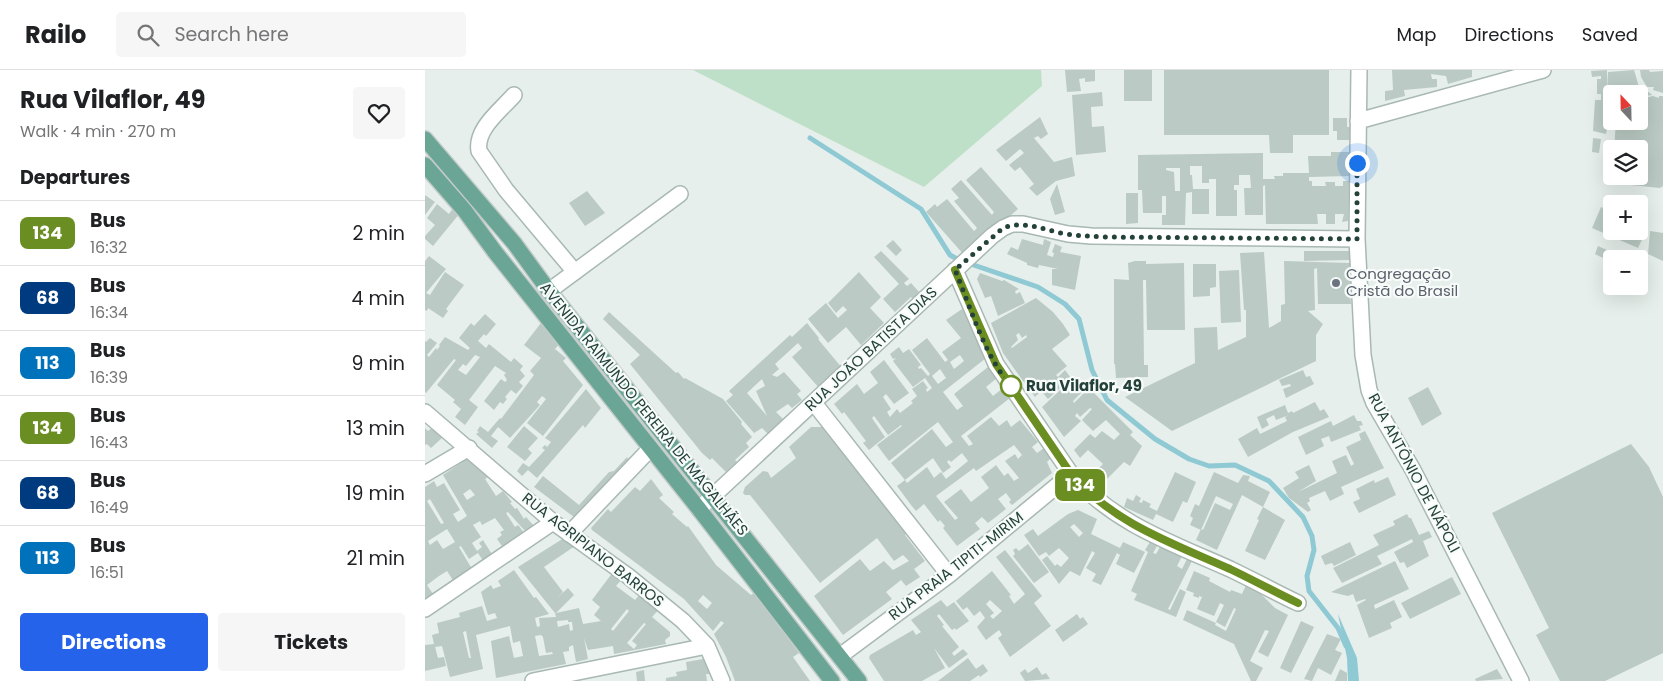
<!DOCTYPE html>
<html lang="en">
<head>
<meta charset="utf-8">
<style>
  :root { --surface:#fff; --page:#f6f6f6; --text:#202124; --muted:#757577; --line:#e0e0e0; --accent:#2563eb }
  body { margin:0; font-family:Poppins,sans-serif; background:var(--page); color:var(--text); height:100vh; display:flex; flex-direction:column; font-size:19px; white-space:nowrap }
  * { box-sizing:border-box; margin:0 }
  p { font-size:16px; color:var(--muted) }
  .icon { flex:none; width:28px; height:28px; fill:none; stroke:currentColor; stroke-width:2; stroke-linecap:round; stroke-linejoin:round }
  .map { position:relative; flex:1; overflow:hidden }
  .details { display:flex; flex-direction:column; background:var(--surface); width:425px }
  .details>* { flex:none }
  .badge { padding:0 10px; border-radius:8px; font-size:18px; line-height:32px }
  .needle { width:32px; rotate:338deg }
  .tools { position:absolute; left:1178px; top:15px; display:grid; gap:10px }
  .tools a { display:grid; place-items:center; width:45px; height:45px; border-radius:5px; background:var(--surface); box-shadow:0 5px 20px #0002; font-size:25px }
  .you { position:absolute; width:25px; height:25px; margin:-12px; border:4px solid #fff; border-radius:50%; background:#1a73e8; box-shadow:0 0 0 8px #1a73e833 }
  .map>.badge { position:absolute; translate:-50% -50%; box-shadow:0 0 0 2px #fff }
  h2 { padding:0 20px; font-size:19px; line-height:45px }
  .round { display:grid; place-items:center; flex:none; width:52px; height:52px; border-radius:5px; background:var(--page) }
  .summary { display:flex; align-items:center; justify-content:space-between; height:85px; padding:0 20px }
  h1 { font-size:24px; font-weight:700; line-height:38px }
  .cta { display:flex; gap:10px; margin-top:auto; padding:10px 20px }
  .cta a { flex:1; height:58px; border-radius:5px; background:var(--accent); color:#fff; font-size:20px; font-weight:700; line-height:58px; text-align:center }
  .cta a+a { background:var(--page); color:var(--text) }
  ul { padding:0; list-style:none }
  li { display:flex; align-items:center; gap:15px; height:65px; padding:0 20px; border-top:1px solid var(--line) }
  li div { flex:1 }
  li b { display:block; font-size:19px }
  li em { font-style:normal }
  li .badge { min-width:55px; font-weight:700; text-align:center }
  header { display:flex; align-items:center; gap:30px; box-sizing:border-box; height:70px; padding:0 25px; background:var(--surface); border-bottom:1px solid var(--line) }
  header strong { font-size:24px }
  nav { display:flex; gap:28px; margin-inline-start:auto; font-size:18px }
  .search { width:350px; height:45px; background:var(--page); display:flex; align-items:center; gap:12px; box-sizing:border-box; padding:0 18px; border-radius:5px; color:var(--muted); font-size:19px }
  main { display:flex; flex:1; min-height:0 }
  .map>svg:first-child { display:block }
</style>
</head>
<body>
<header>
<strong>Railo</strong>
<div class="search"><svg class="icon" aria-label="search" viewBox="0 0 24 24"><circle cx="10" cy="10" r="6"/><path d="M15 15l6 6"/></svg>Search here</div>
<nav><a>Map</a><a>Directions</a><a>Saved</a></nav>
</header>
<main>
<section class="details">
<div class="summary"><div><h1>Rua Vilaflor, 49</h1><p>Walk · 4 min · 270 m</p></div><a class="round"><svg class="icon" aria-label="heart" viewBox="0 0 24 24"><path d="M12 20l-8-8c-3-5 5-10 8-4 3-6 11-1 8 4z"/></svg></a></div>
<h2>Departures</h2>
<ul>
<li><span class="badge" style="background:#6b8e23;color:#fff">134</span><div><b>Bus</b><p>16:32</p></div><em>2 min</em></li>
<li><span class="badge" style="background:#003b80;color:#fff">68</span><div><b>Bus</b><p>16:34</p></div><em>4 min</em></li>
<li><span class="badge" style="background:#0072bc;color:#fff">113</span><div><b>Bus</b><p>16:39</p></div><em>9 min</em></li>
<li><span class="badge" style="background:#6b8e23;color:#fff">134</span><div><b>Bus</b><p>16:43</p></div><em>13 min</em></li>
<li><span class="badge" style="background:#003b80;color:#fff">68</span><div><b>Bus</b><p>16:49</p></div><em>19 min</em></li>
<li><span class="badge" style="background:#0072bc;color:#fff">113</span><div><b>Bus</b><p>16:51</p></div><em>21 min</em></li>
</ul>
<div class="cta"><a>Directions</a><a>Tickets</a></div>
</section>
<div class="map">
<svg width="1238" height="611" viewBox="0 0 1238 611">
  <rect width="100%" height="100%" fill="#e6efeb"/>
  <!-- green -->
  <path fill="#bfe0c8" d="M268,0h348l1,16 -118,101z"/>
  <!-- water -->
  <path fill="#8ec9d4" d="M913,544l19,44 2,23h-11l-1,-23z"/>
  <g fill="none" stroke-linecap="round" stroke-linejoin="round">
    <!-- stream -->
    <path stroke="#8ec9d4" stroke-width="5" d="M385,68l111,71 29,46 9,5 79,27 27,17 14,15 13,51 15,30 48,39 34,20 20,7 26,-1 34,16 34,36 9,19 2,14 -7,26 2,15 29,37 8,18"/>
  </g>
  <!-- building -->
  <path fill="#bbcac4" fill-rule="evenodd" d="M640,0h30v11l-10,1v-4l-6,1 2,12 -14,1z
    M699,0h28v31h-28z
    M739,0h165v65h-36v18h-23l-1,-18h-105z
    M967,0h80v7l-24,7 -2,-8 -15,-2 1,5h5v8l-33,3 1,6 -20,5v-10l8,-1z
    M1182,0v21l1,-19 26,-2 5,17 -17,2v2l22,-3 8,7 -13,2v-3h-28v17l-5,23 -13,-3 2,-31h6v-6h-4v-15h4v-3l-9,1 -1,-6z
    M1215,0h9l1,2 13,-1v22l-10,-3 1,-3h-7l-6,-10z
    M677,22l1,14 -12,1 1,20 12,-1 2,26 -30,3 -4,-60z
    M1228,26l6,2v-2h4v90l-3,2 -49,-5v-7h28v-27h-25l2,-28h23v-22z
    M615,47l8,17 -7,5 -3,-3 -4,2 20,24 18,-5 3,19 -19,5 -19,15 -8,-8 5,-4 -14,-17 -5,4 -6,-6 15,-12 -4,-4 -14,12 -10,-11z
    M908,48h14v9h8v13h-18v-9h-4z
    M1168,68l8,1 -2,14 -7,-1z
    M906,82h20l-1,24 -41,1v4h3v5h14l-1,-4h10v4h8v-5h6l-1,40 -6,1 2,-8h-9v10h-9v-10h-9l1,10h-52l-1,-39 -2,1v29h-18l-1,-27h7l-1,-13h-11v10h-5v5h3v26h-21v-37h-7v4h-7v-17h-12v9h2l1,14h16v25h-17v-22l-6,1 -1,32h-23v-10h4v-19h-4v17h-19l-1,-23h-4v-35l125,-2v26h12l-1,-3h9v-3h26l-1,-17h23zM741,98h14v23h-5l-1,-19 -8,-2z
    M556,97l37,42 -53,47 -39,-44 9,-8 2,3 10,-8 27,32 3,-3 -23,-27 5,-3 -8,-9 10,-9 31,35 2,-3 -28,-32z
    M632,114l8,28 -10,3 -5,-16z
    M162,121l18,22 -20,13 -16,-23z
    M701,123h12v30l-12,1z
    M0,125l10,7 -10,13z
    M12,134l12,10 4,-6 7,5 -27,33 -8,-7v-3l10,-11 -8,-7z
    M1176,137l10,4v20h28v-8l9,4 -10,21 -46,-20z
    M1225,161l13,2v28l-15,-7z
    M597,169l21,6 1,-6 7,3 -4,13 6,2 1,-4 -2,-1 3,-8 7,3 -2,5 21,4 -6,34 -23,-5v-16h6l-19,-4 -1,3 -11,-3v-2l-20,-9 4,-7 7,3z
    M468,170l9,10 -6,6 -10,-10z
    M1173,176l29,13h-16v3l-16,-8z
    M456,181l28,28 -5,4 3,3 4,-3 10,11 -7,6 -3,-3 -16,15 -12,-13 16,-15 -25,-27z
    M879,181h48l5,17 -6,-1v7h3v17l-4,1 1,12h-33l-1,-36 -3,1 1,41 -7,1 15,13 -7,11v26l-144,70 -47,-34 70,-34 -1,-35 23,-1 1,23 28,-13v-27h-2l-4,-57 24,-1 5,76 12,-7v-16l4,-1 -1,-43 67,2v-3l-47,1z
    M4,186l17,13 -20,24 4,2 15,-23 19,13 -18,24 2,2 -5,7 -15,-10 -1,3 -2,-1v-49z
    M710,191h11v3l38,-1 1,67h-38l-1,-50h-3l1,85h4v12l-32,1 -1,-14h-1v-85l15,1 -1,-17z
    M768,194h23v23l-6,1v8l-17,1z
    M814,200l2,52 -20,1 -2,-52z
    M434,202l22,25 -11,11 14,15 -23,22 -15,-18 -18,16 -20,-24 18,-16 12,15 9,-8 -4,-4 -7,7 -8,-10z
    M555,203l22,8 2,-1 15,9 -4,2 1,3 4,-2 5,11 -27,13 -7,-20 -6,2 -8,-19z
    M611,228l17,14 10,12 7,11 -18,14 15,17 -11,9 2,2 7,-7 6,8 -23,21 -7,-8 -6,6 -17,-23 -15,-21 -12,-30zM594,263l3,5 4,-3 1,2 -15,11 -1,-1 7,-7 -2,-5z
    M537,239l10,13 14,36 -43,34 14,18 6,-4 -9,-12 34,-27 9,11 -11,9 7,9 10,-8 7,10 -49,38 8,10 4,-2 -6,-8 24,-19 8,9 8,-6 4,7 9,-7 18,22 -6,5 5,6 7,-5 7,10 -4,4 5,11 -40,32 -3,-3 2,-2 -5,-7 -8,6 8,10 -18,14 -6,-6 -7,6 5,6 -23,17 -14,-18 2,-2 -5,-6 -2,2 -14,-18 -8,7 -5,-6 -14,-19 8,-6 -14,-17 41,-34 14,18 7,-5 -15,-20 -49,39 -12,-16 25,-19 -1,-1 -13,10 -14,-19 -2,2 13,19 -16,13 -6,-7 3,-2 -22,-29 -2,2 -8,-10 23,-20 7,10 14,-11 -8,-11 14,-12 25,33 -15,11 -8,-10 -3,3 8,12 -4,3 3,5 7,-8 3,4 13,-10 -2,-2 6,-5 -5,-7 11,-8 5,7 -2,1 1,3 5,-4 -7,-10 -12,9 -20,-26 3,-3 -3,1 -3,-5 9,-7 4,6 6,-4 12,16 -3,2 1,2 2,-1 7,8 2,-2 -18,-24 15,-12 18,24 3,-2 -6,-8 19,-14 -15,-18zM535,285l4,6 -10,8 -4,-7zM515,299l6,9 -8,6 -6,-8zM589,375l8,10 -4,4 -3,-5 -10,7 14,17 -5,3 -6,-8 -4,3 -8,-11 -15,12 8,11 -18,14 -10,-13 -17,13 14,16 -3,2 -19,-24 38,-28 2,3zM537,383l6,8 -22,18 -5,-7 -7,6 -7,-11 -20,16 -2,-3 28,-22 10,15 8,-6 -4,-5 2,-2 2,2z
    M184,242l67,61 2,-1 6,7 1,-1 38,21 19,23 -1,2 11,13 -6,6 3,4 -14,13 2,2 -11,10 -14,-14 -2,2 -8,-7 -72,-89 10,-9 -37,-36z
    M60,244l11,10 -10,12 -2,-2 -6,7 8,7 3,-4 22,18 3,-4 9,8 -3,4 5,6 -6,6 4,4 -7,8 -5,-4 -6,7 2,2 -4,5 -3,-2 -6,8 -10,-9 17,-22 4,3 2,-2 -3,-5 2,-2 -11,-7 -26,34 9,7 -13,18 -10,-8 6,-8 -8,-7 2,-2 -18,-15 19,-25 -2,-1 -28,34 -1,-1v-51l1,1 4,-4 7,5 -10,12 2,2 7,-9 1,2 3,-4 -1,-1 6,-8 23,13 2,-2 -11,-10 12,-15 3,3zM50,285l5,2 -14,18 -8,-5 5,-6 3,2z
    M119,249l17,23 -6,7 11,9 -3,3 20,24 -40,51 -16,-13 19,-24 -4,-3 -5,6 3,3 -30,33 -12,-11 -7,9 7,5 -6,7 -16,-14 3,-2 -2,-1 3,-5 8,6 12,-14 1,1 33,-44 -4,-4 11,-13 -17,-13z
    M382,253l12,15 -1,1 24,29 -23,20 -27,-31 10,-9 -4,-5 -23,21 4,5 -7,6 5,2 7,-5 17,19 -4,3 5,6 -10,8 -4,-4 -12,8 8,8 -16,14 -6,-6 -8,5 -28,-32 7,-6 -4,-4 61,-56 2,2zM337,309l3,7 -9,5 11,25 -20,-23z
    M878,300l3,7 4,-1 4,8 -28,14 -3,-9 8,-3 -1,-2 -8,2 -3,-6z
    M646,310l11,12 -9,9 1,2 15,-15 44,44 -3,3 12,11 -12,20 -6,-4 -20,20 -10,-9 9,-9 -15,-14 -8,8 -6,-8 16,-16 5,4 7,-7 12,9 6,-6 -14,-14 -13,11 -11,-11 10,-11 -2,-1 -10,9 -3,-4 -2,3 6,5 -17,16 -22,-30z
    M1003,317l14,27 -20,12 -14,-28z
    M161,319l15,19 -16,20 -2,-3 -46,53 -9,-8 -6,6 -5,-5 6,-8 6,4 16,-17 -3,-2 3,-3 2,2 4,-5 -6,-4z
    M890,332l5,9 4,-2 5,8 -36,15 -45,25 -10,-18 19,-11 3,6 27,-13 -2,-4 4,-2 -13,5 -2,-5 -8,4 3,6 -7,4 -5,-12 28,-12 3,8 4,-2 1,2z
    M929,345l3,6h4l2,4 -4,1 2,4 -30,12 -2,-6 -8,3 3,7 -18,9 -8,-18 33,-16 2,5z
    M99,356l14,12 -10,11 4,4 -7,8 -18,-14z
    M8,357l9,11 -11,10 -4,-4 -2,1v-17l3,3z
    M386,357h11l76,94 8,13 -1,1 20,26 -11,8 6,8 -14,9 -5,-6 -15,12 6,7 -49,36 -29,-39 46,-37 10,12 14,-10 9,9 16,-9 -6,-6 -9,6 -17,-23 -57,45 -70,-88h-5l-2,-2 2,-6 18,-16 5,1 3,6 25,-20 -7,-11z
    M940,361l19,37 -43,19 3,7 -14,7 -5,-10 -16,7 1,3 -3,2 4,7 -3,2 -19,-14 -6,-10 16,-10 -4,-6 14,-7 7,16 -18,11 39,-19 -5,-12 14,-6 5,11 3,-2 -8,-17 15,-7 -2,-6z
    M1206,374l18,23 14,30v156l-58,28h-45l-24,-46 13,-7 -57,-115z
    M202,387l1,2 2,-2 5,5 -57,58 -44,-33 9,-11 36,29 30,-33 5,-1z
    M42,389h4l20,16 -6,4 11,17 7,-5 9,11 -2,1 5,6 2,-1 7,11 2,-2 8,9 -8,6 -18,-20 -2,1 9,14 3,-2 8,10 -22,14 -7,-10 5,-4 -2,-3 4,-2 -9,-12 -13,7 -2,-4 -7,4 8,12 -9,6 5,8 5,-4 -3,-4 4,-3 10,16 -9,6 -6,-9 -9,6 -8,-13 -2,1 13,22 -18,13 -7,-11 -8,5 -12,9 6,9 -8,5v-112l9,-6 3,6 7,-4 16,27 -7,4 5,8 9,-6 -24,-41zM45,419l5,6 -8,5 -4,-6zM5,429l14,24 -3,1 -14,-23zM22,459l8,13 -12,7 -6,-9 -7,5 -2,-4z
    M750,402l21,10 -9,21 -4,-2 -10,21 -17,-8 -3,6 -29,-13 3,-9 6,3 3,-6 5,3 -2,4 3,1 1,-3 8,4 -2,3 8,4z
    M789,402l24,11 5,-8 7,1 -2,5 22,11 -7,15 -21,-12 -25,55 -21,-10 5,-11 2,1 12,-27 15,7 3,-6 -17,-8 -15,34 -11,-5 3,-7 -3,-2 5,-12 4,2z
    M963,407l8,18 -37,18 -6,-11 7,-3 -4,-10 18,-9 1,3z
    M226,409l12,16 -4,3 15,14 -2,2 15,13 1,-1 28,39 35,30 3,-2 45,60 -6,4 17,24h-75l-9,-24 -12,-23 10,-11 -3,-2 -8,10 -29,-32 -92,-69 -1,-2 17,-19 3,3 24,-25 5,4zM278,525l9,8 -5,6 -9,-8z
    M838,437l22,13 -20,40 -20,-9 14,-31 -2,-1z
    M653,440l19,9 -6,15 29,14 3,-6 22,10 -11,21 -18,-9 4,-9 -3,-2 -16,32 -9,-4 4,-7 -10,-6 9,-15 -3,-2 -12,25 -10,-5 -11,13 -17,-24 5,-4 8,10 2,-2 4,3 8,-9 -10,-10 -10,8 -3,-4 -7,4 -15,-21 9,-6 5,7 30,-22zM649,454l9,9 -4,4 -9,-10z
    M982,444l2,4h2l8,17 10,-4 3,6 -9,4 6,15 -22,12 -3,-6 -4,1 -6,-11 19,-10 -1,-3 -35,17 5,8 -40,19 -9,-15 46,-23 -6,-10 22,-10 -2,-4z
    M139,468l11,8 -31,21 19,25 -7,7 12,-11 6,7 -18,18 23,-5 6,24 -2,-8 18,-3 -7,-6 6,-8 -8,-7 21,-28 9,7 -6,7 19,14 6,-7 19,15 -8,9 18,15v4l-5,4 1,4 -52,10 -1,-8 -25,4 -4,-12 4,21 -12,3 -3,-17 -4,2v4l-6,1 3,12 -70,14 -5,-37 18,-5 5,22 9,-2 -3,-15 -7,2 -3,-17 -34,9 7,34 -33,8 -8,-31 -7,1 3,11 6,-1 2,9 -21,5v-26l9,-1 -2,-9 7,-2 -2,-10 23,-6 -1,-4 23,-7 5,15 10,-3 -2,-5 -7,2 -7,-23 10,-7 2,4 8,-3 -3,-5 16,-11 20,28 2,-1 13,17 -14,4 2,9 3,-1 -1,-8 17,-1 -1,-4 -37,-46zM202,539l2,2 -16,20 -2,-2zM143,550v2h4l1,8 -3,1 -1,-7 -11,3 -1,-6zM219,553l2,1 -14,17 5,4 -3,4 -7,-6zM41,561l5,27h-2l-6,-26zM116,565l2,2 3,16 6,-1 1,2 -14,2 -4,-20z
    M725,472l7,4 -4,7 3,1 4,-7 22,9 -5,10 5,3 5,-10 5,2 -24,48 2,1 10,-21 6,3 -10,25 -42,-17 3,-6 -6,-3 17,-39 -3,-2z
    M925,472l6,13 -22,11 -2,-3 -7,2 -4,-9z
    M603,474l21,28 -15,11 -21,-27 2,-2 -2,-4 3,-2 3,3z
    M580,480l37,46 -8,7 17,23 -41,31 -12,-19 4,-3 -3,-5 -13,10 -9,-13 8,-9 -5,-7 -6,5 -7,-9 -4,3 -7,-9 36,-30 19,24 -2,1 5,8 11,-10 -29,-37zM565,530l12,11 -9,8 -3,-3 4,-3 -8,-9z
    M970,491l14,28 -35,16 1,4 19,-9 8,17 -12,6 2,5 -23,10 -12,-33 9,-5 -1,-1 -9,3 -3,-8 -5,2 -17,-4z
    M769,501l16,7 -1,3 21,11 1,-2 11,4 4,-9 11,5 18,18 13,7 -20,42 -10,-5 11,-21 -4,-1 -15,31 13,7 -7,13h-5l-17,-37 -51,-24 4,-10 29,13 -1,2 11,6 10,-22 -2,-1 -9,19 -9,-5 8,-17 -4,-2 -6,13 -17,-7 5,-12 -3,-1v2l-6,-2 1,-3 -8,-3z
    M1027,507l9,17 -51,25 -9,-16z
    M516,530l6,7 7,-5 15,19 -13,9 -1,-2 -3,2 -13,-16 -2,2 7,9 -2,1 17,21 -7,6 2,3 9,-7 5,5 -19,14 -15,-20 11,20 -23,13h-38l-15,-23 1,-3 43,-25 3,5 5,-3 -10,-12z
    M652,544l3,5 3,-2 5,7 -25,18 -8,-12z
    M876,551l13,6 -23,46 -11,-5z
    M902,564l14,5 -6,11 7,3 -11,22 -13,-7 -6,13 -8,-2z
    M543,588l8,11 7,-5 5,7 -8,6 -1,-2 -9,6h-32z
    M278,589l5,5 2,10h-4l1,7h-41v-3l11,-2 -1,-4 11,-2 -1,-8z
    M612,597l5,8 4,-2 4,6 -25,2 -5,-8 5,-4 3,4z
    M915,599l7,4v8h-12z
    M1072,599l6,10 -27,2 -1,-2z
    M219,600l1,11h-8l-1,-9z"/>
  <g fill="none" stroke-linecap="round" stroke-linejoin="round">
    <defs>
      <path id="minor" d="M934,0l-2,169 6,116 6,35 5,13 39,67 108,211
        M89,25c-13,15 -39,34 -35,56l27,39 69,82
        M933,51l185,-51
        M530,200l41,94 75,110c42,49 101,69 159,95 23,11 45,23 68,34
        M124,221l131,-97
        M389,333l135,172
        M0,342l128,110 75,54 55,45 24,25 15,35
        M0,404l44,-26
        M274,439l262,-244 31,-29 11,-8 9,-4h11l45,10 23,2 266,3
        M144,464l81,-85
        M0,539l128,-87
        M415,586l109,-81 122,-101
        M108,611l174,-35"/>
      <path id="major" d="M0,69l89,104 35,48 310,390
        M0,95l40,46 30,41 204,257 133,172"/>
    </defs>
    <!-- minor casing -->
    <use href="#minor" stroke="#a8b8b2" stroke-width="18"/>
    <!-- major casing -->
    <use href="#major" stroke="#c2cac8" stroke-width="18"/>
    <!-- minor -->
    <use href="#minor" stroke="#fff" stroke-width="15"/>
    <!-- major -->
    <use href="#major" stroke="#6aa596" stroke-width="15"/>
  </g>
  <g fill="none" stroke-linecap="round" stroke-linejoin="round">
    <defs>
      <path id="line" d="M530,200l41,94 75,110c42,49 101,69 159,95 23,11 45,23 68,34"/>
    </defs>
    <!-- line casing -->
    <use href="#line" stroke="#fff" stroke-width="11"/>
    <!-- line -->
    <use href="#line" stroke="#6b8e23" stroke-width="8"/>
    <!-- walk -->
    <path stroke="#24423a" stroke-width="5" stroke-dasharray="0 9" d="M586,316c-27,-31 -40,-78 -56,-116l48,-42c21,-8 41,2 62,6 14,2 27,2 41,3l251,2v-76"/>
  </g>
  <!-- markers -->
  <circle fill="#6b7280" stroke="#f7fbf9" stroke-width="2" cx="911" cy="213" r="5"/>
  <circle fill="#fff" stroke="#6b8e23" stroke-width="2.5" cx="586" cy="316" r="10"/>
  <g text-anchor="middle" stroke-width="4.5" stroke-linejoin="round" paint-order="stroke">
    <!-- worship labels -->
    <g font-size="15" fill="#5b616d" stroke="#f7fbf9" text-anchor="start">
      <text x="921" y="209">Congregação<tspan x="921" dy="17">Cristã do Brasil</tspan></text>
    </g>
    <!-- street labels -->
    <g font-size="15" fill="#24423a" stroke="#f7fbf9">
      <text transform="translate(446 279) rotate(-43)" y="5">RUA JOÃO BATISTA DIAS</text>
      <text transform="translate(219 339) rotate(51)" y="5">AVENIDA RAIMUNDO PEREIRA DE MAGALHÃES</text>
      <text transform="translate(989 403) rotate(62)" y="5">RUA ANTÔNIO DE NÁPOLI</text>
      <text transform="translate(168 480) rotate(38)" y="5">RUA AGRIPIANO BARROS</text>
      <text transform="translate(531 496) rotate(-38)" y="5">RUA PRAIA TIPITI-MIRIM</text>
    </g>
    <!-- stop labels -->
    <g font-size="15" font-weight="bold" fill="#24423a" stroke="#f7fbf9" text-anchor="start">
      <text x="601" y="321">Rua Vilaflor, 49</text>
    </g>
  </g>
</svg>
<div class="tools">
<a><svg class="needle" viewBox="-14 -14 28 28"><path d="M0-13l5 13h-10z" fill="#e53935"/><path d="M0 13l5-13h-10z" fill="#757577"/></svg></a>
<a><svg class="icon" aria-label="layers" viewBox="0 0 24 24"><path d="M12 4l9 5-9 5-9-5zM3 14l9 5 9-5"/></svg></a>
<a>+</a>
<a>−</a>
</div>
<div class="you" style="left:932px;top:93px"></div>
<b class="badge" style="left:655px;top:415px;background:#6b8e23;color:#fff">134</b>
</div>
</main>
</body>
</html>
